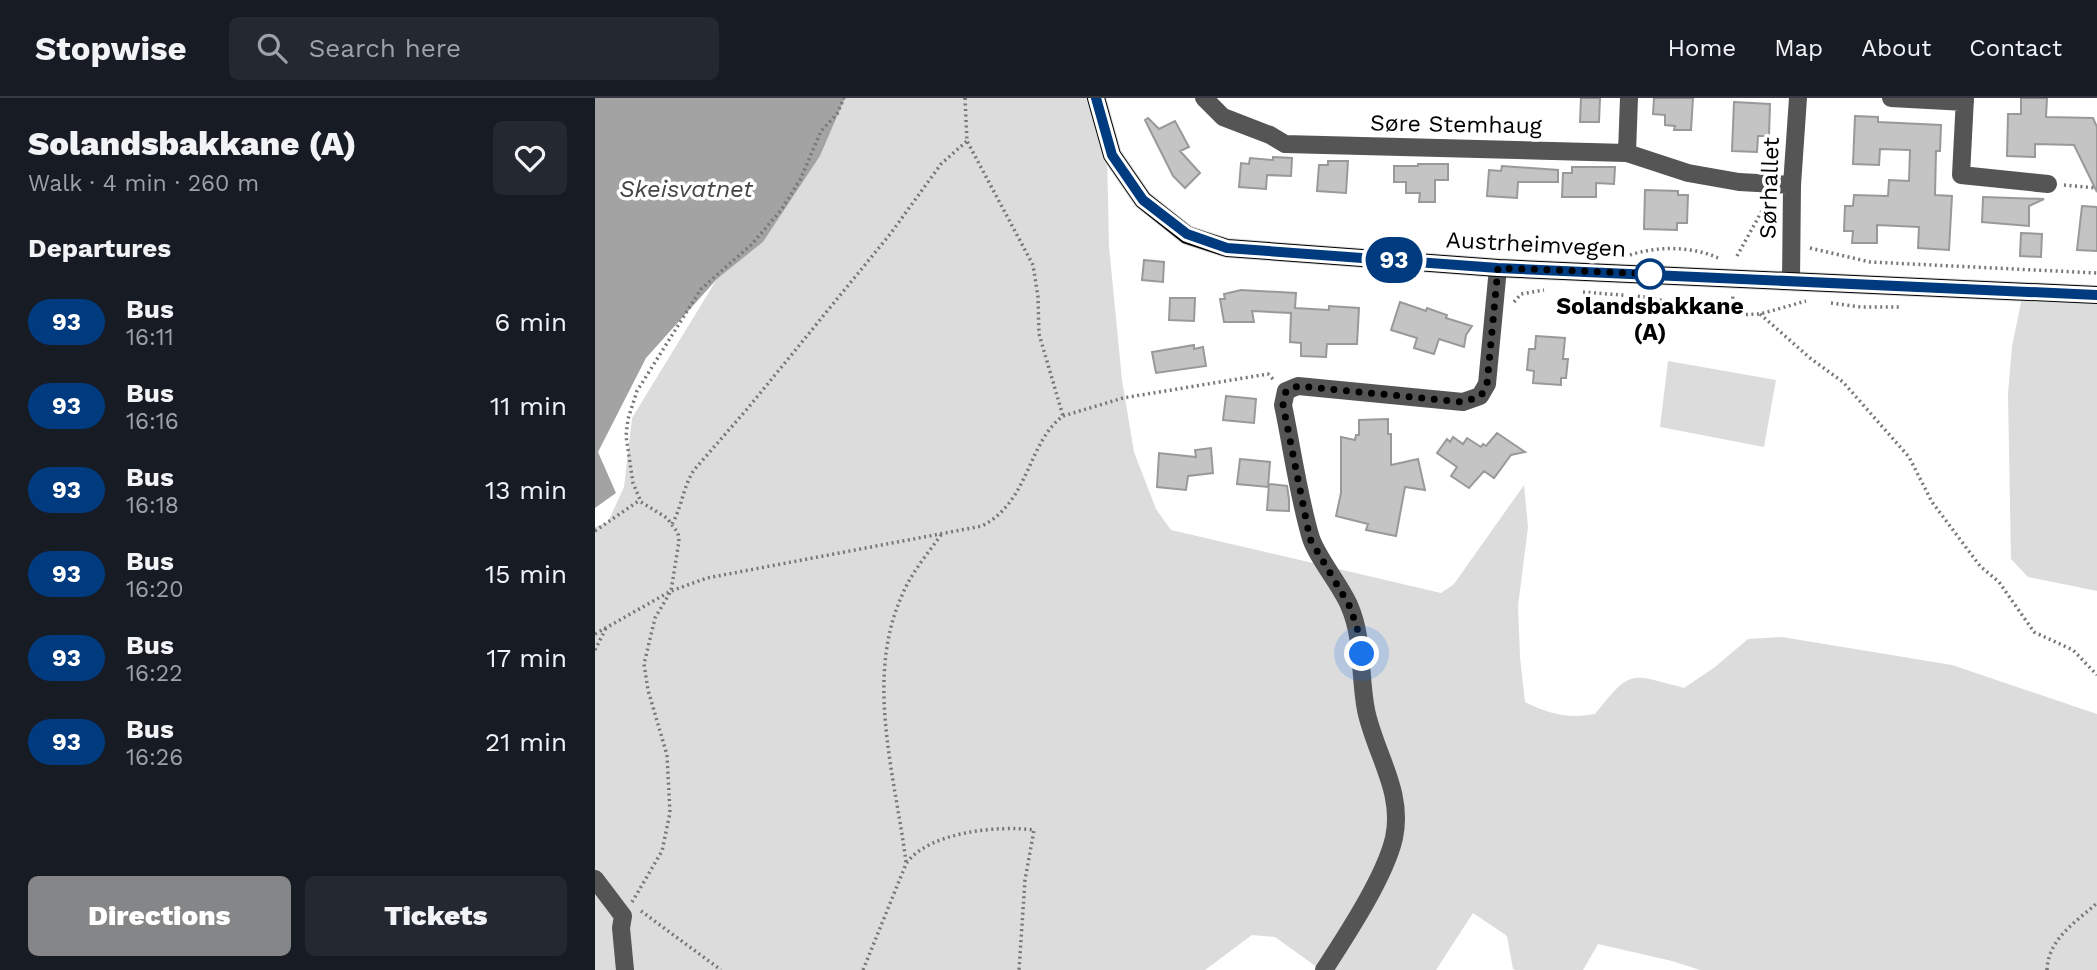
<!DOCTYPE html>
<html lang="en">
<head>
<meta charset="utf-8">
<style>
  :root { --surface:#171b24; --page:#242831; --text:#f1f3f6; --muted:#9ea1a6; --line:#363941; --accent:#858687 }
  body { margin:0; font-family:"Work Sans",sans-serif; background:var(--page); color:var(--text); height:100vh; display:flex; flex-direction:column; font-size:26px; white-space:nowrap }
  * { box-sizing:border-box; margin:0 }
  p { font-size:23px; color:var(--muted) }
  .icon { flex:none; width:38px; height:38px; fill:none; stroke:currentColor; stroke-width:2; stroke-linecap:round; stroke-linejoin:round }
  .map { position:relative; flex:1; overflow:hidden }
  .sheet { display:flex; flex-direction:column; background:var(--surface); width:595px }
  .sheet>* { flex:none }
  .badge { padding:0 14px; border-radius:23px; font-size:24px; line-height:46px }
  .you { position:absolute; width:35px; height:35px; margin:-18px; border:5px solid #fff; border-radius:50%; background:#1a73e8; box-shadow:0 0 0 10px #1a73e833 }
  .map>.badge { position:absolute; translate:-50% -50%; box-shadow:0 0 0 4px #fff }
  h2 { padding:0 28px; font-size:26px; line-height:63px }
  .round { display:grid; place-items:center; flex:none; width:74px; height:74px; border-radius:10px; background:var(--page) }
  .summary { display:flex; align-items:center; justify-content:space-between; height:119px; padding:0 28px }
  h1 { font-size:33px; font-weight:800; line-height:52px }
  .cta { display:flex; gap:14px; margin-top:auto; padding:14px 28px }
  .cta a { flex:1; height:80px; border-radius:10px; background:var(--accent); color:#fff; font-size:28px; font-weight:800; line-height:80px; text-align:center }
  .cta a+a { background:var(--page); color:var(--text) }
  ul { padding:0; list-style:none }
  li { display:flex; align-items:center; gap:21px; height:84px; padding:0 28px }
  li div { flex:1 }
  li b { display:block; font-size:26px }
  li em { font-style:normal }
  li .badge { min-width:77px; font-weight:700; text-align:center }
  header { display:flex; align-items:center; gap:42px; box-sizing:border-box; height:98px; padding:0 35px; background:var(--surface); border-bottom:2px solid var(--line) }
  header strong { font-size:33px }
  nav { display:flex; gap:38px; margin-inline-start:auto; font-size:24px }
  .search { width:490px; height:63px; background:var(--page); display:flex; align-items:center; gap:18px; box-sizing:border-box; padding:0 24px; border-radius:10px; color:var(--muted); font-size:26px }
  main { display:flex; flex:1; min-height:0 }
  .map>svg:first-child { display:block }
</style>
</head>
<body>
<header>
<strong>Stopwise</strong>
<div class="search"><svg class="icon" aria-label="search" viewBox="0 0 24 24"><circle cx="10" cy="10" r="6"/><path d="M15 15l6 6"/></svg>Search here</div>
<nav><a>Home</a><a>Map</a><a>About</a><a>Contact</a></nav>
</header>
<main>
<section class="sheet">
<div class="summary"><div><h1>Solandsbakkane (A)</h1><p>Walk · 4 min · 260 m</p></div><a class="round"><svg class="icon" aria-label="heart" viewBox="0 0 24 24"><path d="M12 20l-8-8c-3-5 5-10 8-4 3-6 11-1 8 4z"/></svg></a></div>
<h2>Departures</h2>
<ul>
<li><span class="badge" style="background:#003b80;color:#fff">93</span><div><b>Bus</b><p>16:11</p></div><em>6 min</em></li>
<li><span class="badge" style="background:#003b80;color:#fff">93</span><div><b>Bus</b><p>16:16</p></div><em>11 min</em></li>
<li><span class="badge" style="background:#003b80;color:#fff">93</span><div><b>Bus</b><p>16:18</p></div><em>13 min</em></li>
<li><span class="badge" style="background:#003b80;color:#fff">93</span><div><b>Bus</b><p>16:20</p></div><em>15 min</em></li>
<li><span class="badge" style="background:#003b80;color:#fff">93</span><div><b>Bus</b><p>16:22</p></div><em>17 min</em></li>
<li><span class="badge" style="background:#003b80;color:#fff">93</span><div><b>Bus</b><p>16:26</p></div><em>21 min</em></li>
</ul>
<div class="cta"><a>Directions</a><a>Tickets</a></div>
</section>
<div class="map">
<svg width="1502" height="872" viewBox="0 0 1502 872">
  <rect width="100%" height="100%" fill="#fff"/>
  <!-- green -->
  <path fill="#dcdcdc" d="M250,0h241l15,48 6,7 2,93 13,134 12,72 22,57 15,21 270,63 13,-9 70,-99 4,42 -10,79 2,51 5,45c24,12 43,17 70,12 36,-45 34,-41 89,-26l31,-21 33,-28 34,-2 170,28 145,49v256h-397l-28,-9 -74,-17 -15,26h-67l-3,-1 -6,-33 -34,-23 -37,57h-115l-46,-33 -23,-2 -47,35h-610v-443l13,-5 16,-35 8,-69 85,-139 46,-37 57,-86z
    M1428,195l74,3v295l-69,-14 -17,-18 -3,-165 4,-48z
    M1073,263l108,19 -12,67 -104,-20z"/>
  <!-- water -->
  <path fill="#a3a3a3" d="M0,0h250l-25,58 -57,86 -46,37 -71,79 -48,94 18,41 -21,15z"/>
  <!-- building -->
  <path fill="#c4c4c4" stroke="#999" stroke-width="2" d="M986,0h19l-1,24h-19z
    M1059,0h39l-2,32h-17l1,-4 -10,-1v-10l-12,-1z
    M1426,0h26l-1,19 47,1 4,9v65l-23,-47 -39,-1v13l-28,-1 1,-42h13z
    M1139,4l36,2 -1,32h-11l-1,16 -25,-1z
    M1260,18l23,1v5l63,3 -1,26h-4l-1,44 17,1 -3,54 -31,-2 1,-21 -42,-2v18h-25l1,-12h-9l1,-25h8l1,-11 34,1 1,-16 20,1 1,-31 -30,-1 -1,16 -26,-1z
    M553,20l11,11 16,-8 14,26 -9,4 20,22 -15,15 -12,-12 -28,-56z
    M678,59l19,1 -1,18 -24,-1 -1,14 -27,-2 2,-24 8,1 1,-6 23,2z
    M733,63h20l-2,32 -29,-2 2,-26h9z
    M823,66h30v16h-13v22h-16l1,-9h-14v-11h-12v-16h24z
    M907,68l56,4v12h-40l-1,16 -30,-2 2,-26 12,1z
    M977,69h43l-1,17 -18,-1v14h-34l1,-24h9z
    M1050,92l33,1v4h10l-1,28h-10v7l-33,-1z
    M1388,99l61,2 -15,7v20l-47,-4z
    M1487,108l15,1v44l-20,-1z
    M1426,135l21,1 -1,23 -21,-1z
    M549,162l20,2 -1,20 -21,-2z
    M646,192l55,3 -1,15 34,2v-4l30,2 -2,36h-30l-1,13 -25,-1v-13l-11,-1 1,-29 -39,-2 2,11h-30l-4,-23h5l-1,-5z
    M575,200h25l-1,23 -25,-1z
    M805,204l26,9 1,-3 20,7 -1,3 26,8 -6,9 -2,12 -25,-8 -5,15 -20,-6 3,-10 -26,-8z
    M941,238l29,2 -2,21h5l-2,19h-5v7l-28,-2 1,-12 -7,-1 2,-21h6z
    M599,247v4l9,-2 3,19 -50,7 -4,-21z
    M631,298l30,3 -2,24 -31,-3z
    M793,321v15h3v31l27,-6 7,31 -20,-3 -9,49 -30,-6 2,-6 -32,-8 5,-23v-56l14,3 1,-5h3v-15z
    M902,335l28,19 -14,3 -17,23 -10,-7 -15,17 -18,-12 6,-9 -20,-14 10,-14 3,3 3,-5 10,7 4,-6 14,9 2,-3 3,2z
    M616,350l2,25 -25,3 -2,14 -29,-3 2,-34 37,4 -1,-7z
    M645,361l30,3 -2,25 -31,-3z
    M674,386l18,2 2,13v12l-22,-1z"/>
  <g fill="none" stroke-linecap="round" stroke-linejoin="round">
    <defs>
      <path id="major" d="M501,0l16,57 31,45 44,35 40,13 271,20 599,27"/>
    </defs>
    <!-- major casing -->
    <use href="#major" stroke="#dbdbdb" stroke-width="20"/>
    <!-- path -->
    <path stroke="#777" stroke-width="3.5" stroke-dasharray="2 3.5" stroke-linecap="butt" d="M370,0l2,43 66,124 5,32 1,37 24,82
      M1469,87l33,3
      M1215,150l60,14 227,11
      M1035,157c27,-9 62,-9 88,3
      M1142,158l31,-56
      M988,194l63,5 85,18 29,-1 46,-13
      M919,204l7,-8 23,-4
      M1236,205l30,4h39
      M1165,216l50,44 33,24 66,75 23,45 48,64 19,16 35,50 39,18 24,25
      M1136,217l2,-19
      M77,426c10,-17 11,-37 22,-54l54,-62 143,-175 50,-69 26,-23
      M0,433l45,-31
      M0,536l76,-43 36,-13 275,-52c48,-25 45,-83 81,-110l60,-18 145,-24 6,6
      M0,552l11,-22
      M311,764c-11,-87 -42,-185 -3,-269 9,-21 25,-40 38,-58
      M37,804l30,-51 8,-38 -3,-58 -19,-65 -4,-26 11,-46 16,-27 8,-50 -1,-8 -11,-15 -26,-16 -8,-19 -7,-47 2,-17 9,-28 64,-102 51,-45 30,-35 19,-31 20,-47 16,-17 7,-16
      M46,813l80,59
      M268,872l43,-106c21,-32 93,-39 128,-34l-9,50 -6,90
      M1452,872c1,-31 29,-48 50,-67"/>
    <!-- minor -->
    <path stroke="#555" stroke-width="18" d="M609,0l19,19 47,18 15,9 342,9 61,20 51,9 53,3
      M1296,0l74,4
      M1370,0l-4,77 87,9
      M1032,55l2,-55
      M1196,182l1,-95 6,-87
      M0,781l28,37 -2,12 4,42
      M729,872c22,-34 61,-93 70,-132 10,-47 -19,-84 -28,-128 -7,-36 -2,-71 -17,-105 -9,-21 -34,-50 -39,-70 -12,-42 -18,-87 -27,-130l3,-14 12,-5 165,16 17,-6 7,-12 11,-116"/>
    <!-- major -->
    <use href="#major" stroke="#000" stroke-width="18"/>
  </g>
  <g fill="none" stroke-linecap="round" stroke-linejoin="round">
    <defs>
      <path id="line" d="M501,0l16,57 31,45 44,34 40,14 271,20 599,27"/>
    </defs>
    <!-- line casing -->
    <use href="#line" stroke="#fff" stroke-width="16"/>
    <!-- line -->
    <use href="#line" stroke="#003b80" stroke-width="10"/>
    <!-- walk -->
    <path stroke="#000" stroke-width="7" stroke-dasharray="0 12.6" d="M767,556l-5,-27 -8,-22 -39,-66 -27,-134 3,-14 12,-5 165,16 18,-6 6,-12 11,-116 160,6h-8"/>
  </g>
  <!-- markers -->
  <circle fill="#fff" stroke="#003b80" stroke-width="3.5" cx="1055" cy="176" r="14"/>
  <g text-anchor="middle" stroke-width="7" stroke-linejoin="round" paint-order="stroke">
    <!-- street labels -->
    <g font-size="23" fill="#000" stroke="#fff">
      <text transform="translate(861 26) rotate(1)" y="8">Søre Stemhaug</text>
      <text transform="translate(1174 90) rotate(-88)" y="8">Sørhallet</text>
      <text transform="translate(941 146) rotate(3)" y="8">Austrheimvegen</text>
    </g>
    <!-- stop labels -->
    <g font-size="23" font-weight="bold" fill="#000" stroke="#fff">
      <text x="1055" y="216">Solandsbakkane<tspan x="1055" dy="26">(A)</tspan></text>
    </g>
    <!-- water labels -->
    <g font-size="24" font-style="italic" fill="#444" stroke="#fff">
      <text x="91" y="99">Skeisvatnet</text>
    </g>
  </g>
</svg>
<div class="you" style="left:767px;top:556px"></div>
<b class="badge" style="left:799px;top:162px;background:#003b80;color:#fff">93</b>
</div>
</main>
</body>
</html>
